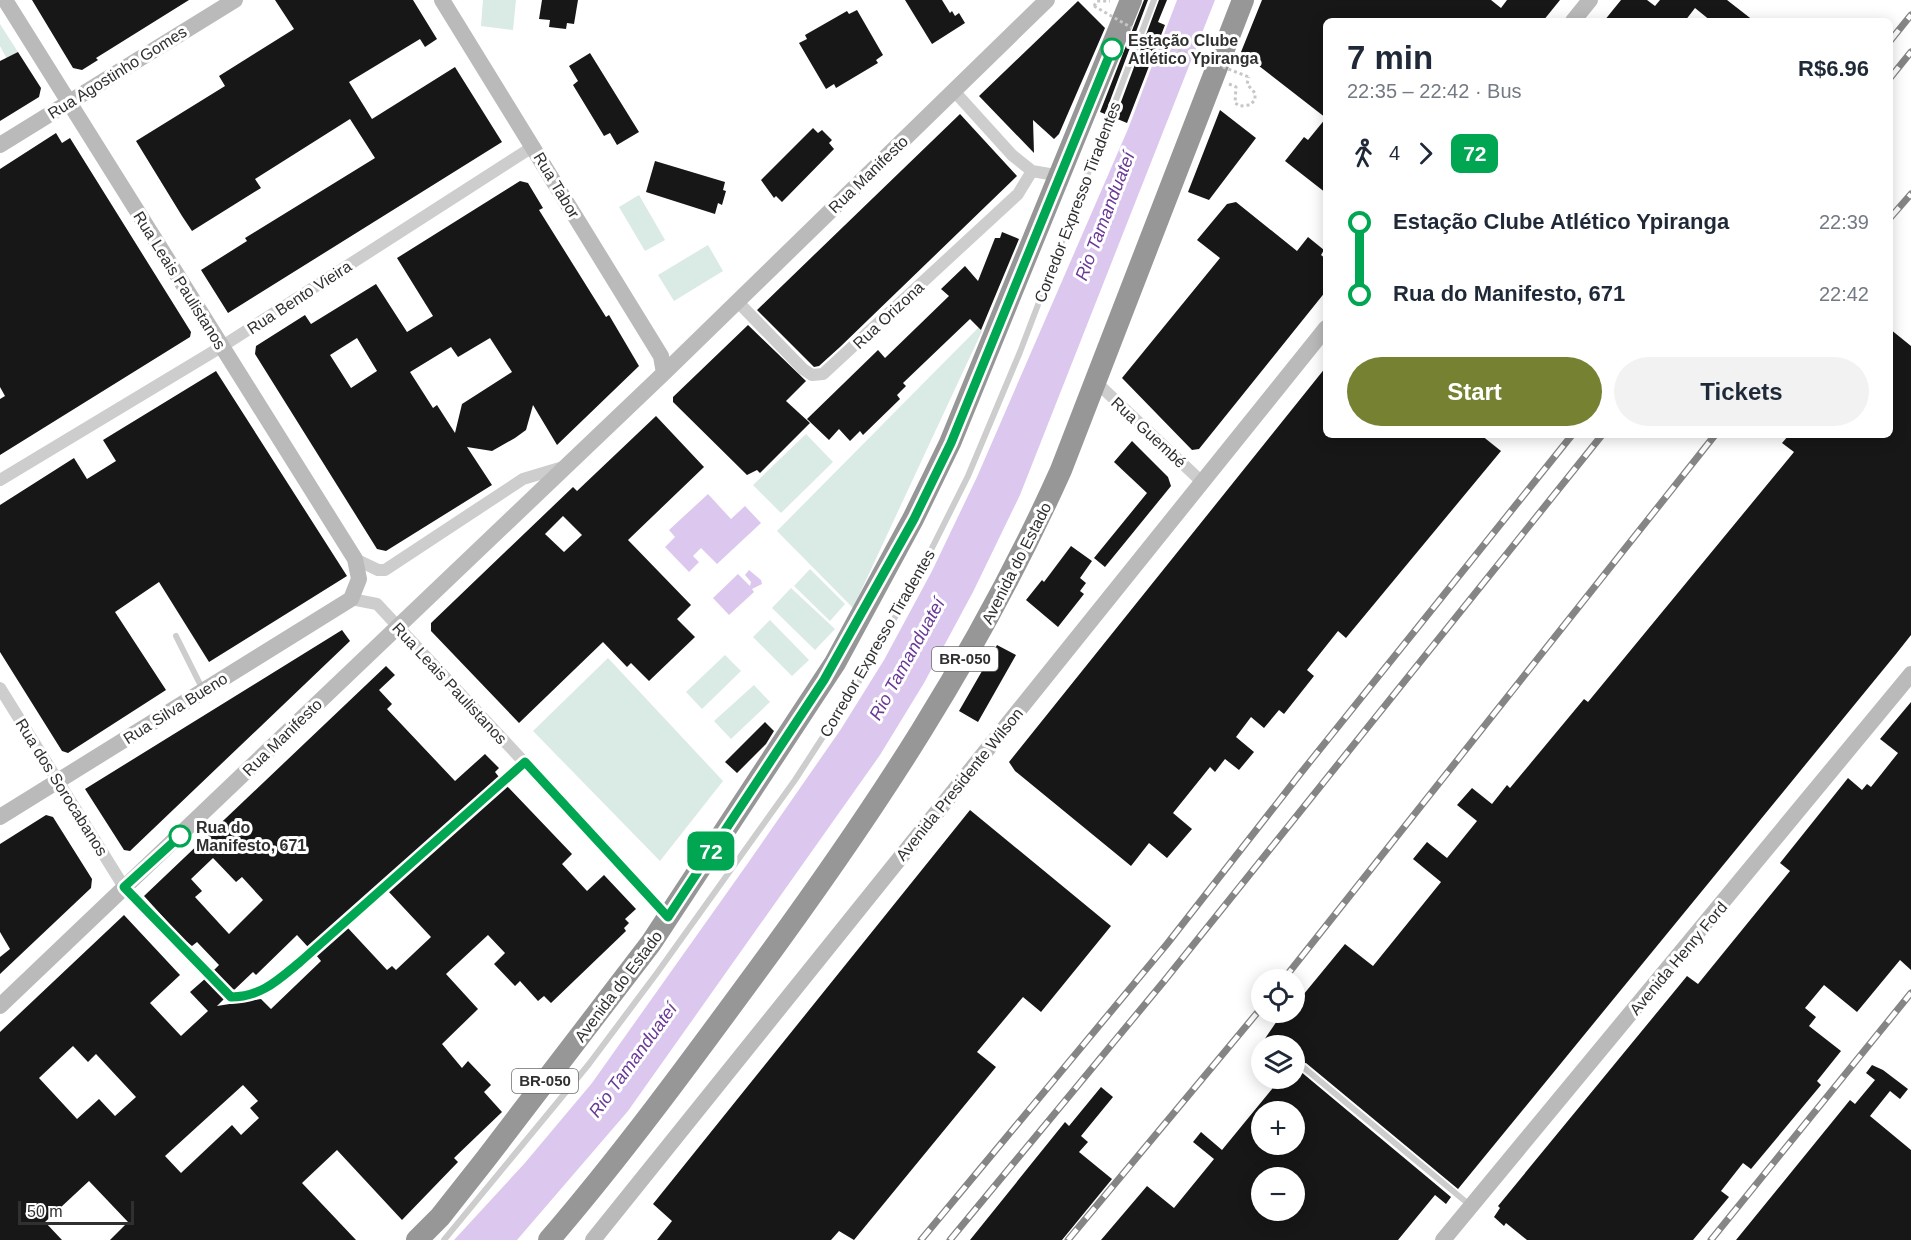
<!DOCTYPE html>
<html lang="en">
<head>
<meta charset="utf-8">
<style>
  :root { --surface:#fff; --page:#f2f2f3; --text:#1f2937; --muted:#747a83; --accent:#768132 }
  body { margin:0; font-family:Arial,sans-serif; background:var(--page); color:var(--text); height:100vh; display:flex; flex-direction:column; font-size:22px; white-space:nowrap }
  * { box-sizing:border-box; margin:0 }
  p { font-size:20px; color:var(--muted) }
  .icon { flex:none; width:33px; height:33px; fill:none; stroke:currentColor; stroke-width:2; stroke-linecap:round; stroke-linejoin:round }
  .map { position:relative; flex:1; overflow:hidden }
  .panel { position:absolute; left:1323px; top:18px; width:570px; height:420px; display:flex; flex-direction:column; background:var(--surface); border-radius:9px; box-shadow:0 3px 15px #0003 }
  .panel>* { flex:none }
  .badge { padding:0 12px; border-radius:9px; font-size:21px; line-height:39px }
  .tools { position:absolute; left:1251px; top:969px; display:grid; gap:12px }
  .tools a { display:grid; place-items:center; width:54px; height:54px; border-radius:50%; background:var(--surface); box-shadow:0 3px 15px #0003; font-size:30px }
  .scale { position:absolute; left:18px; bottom:15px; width:116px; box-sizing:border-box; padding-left:6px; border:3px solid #303030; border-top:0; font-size:16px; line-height:21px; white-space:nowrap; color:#303030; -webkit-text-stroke:4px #fff; paint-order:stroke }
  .map>.badge { position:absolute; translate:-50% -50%; box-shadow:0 0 0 3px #fff }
  .legs { display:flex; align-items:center; gap:9px; height:66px; padding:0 24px; font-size:20px }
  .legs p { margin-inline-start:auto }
  .head { display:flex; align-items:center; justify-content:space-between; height:102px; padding:0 24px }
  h1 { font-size:33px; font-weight:800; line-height:45px }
  .button { display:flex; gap:12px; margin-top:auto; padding:12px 24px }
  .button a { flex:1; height:69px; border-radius:36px; background:var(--accent); color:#fff; font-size:24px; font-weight:800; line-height:69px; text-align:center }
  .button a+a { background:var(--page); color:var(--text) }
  ul { padding:0 24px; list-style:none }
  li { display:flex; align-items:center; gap:21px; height:72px; font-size:22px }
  li i { display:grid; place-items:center; width:9px; height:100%; margin:0 8px; background:currentColor }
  li i::after { content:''; width:15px; height:15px; margin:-8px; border:4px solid; border-radius:50%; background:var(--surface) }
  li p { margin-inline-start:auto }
  li:first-child i { background:linear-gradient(#0000 50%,currentColor 0) }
  li:last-child i { background:linear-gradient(currentColor 50%,#0000 0) }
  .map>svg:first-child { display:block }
</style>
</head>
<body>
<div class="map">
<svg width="1911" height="1240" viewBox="0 0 1911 1240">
  <rect width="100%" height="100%" fill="#fff"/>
  <!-- green -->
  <path fill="#daeae4" d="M483,0h33l-3,30 -32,-4z
    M0,24l18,28 -11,7 -7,-13z
    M639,195l26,45 -20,11 -26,-44z
    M708,245l15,26 -49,30 -16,-26z
    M979,327l3,4 -129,277 -76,-77z
    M806,434l27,28 -52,51 -28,-28z
    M810,569l35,35 -15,17 -36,-35z
    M791,588l44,41 -20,21 -43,-42z
    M770,620l39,40 -17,16 -39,-39z
    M725,655l16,16 -39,38 -16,-17z
    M608,658l115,123 -63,80 -127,-130z
    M754,685l16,17 -39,37 -17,-18z"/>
  <!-- water -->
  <path fill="#dcc8ee" d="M1177,0h38l-195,495 -47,97 -49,91 -44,72 -252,356 -111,129h-63l70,-76 68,-81 156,-220 93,-134 43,-69 48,-89 45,-94 151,-348z
    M708,494l23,25 14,-13 16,17 -44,41 -16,-16 -8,8 6,6 -10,10 -24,-25 10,-10 -6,-7z
    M749,570l12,10 1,4 -10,5 2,3 -25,23 -16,-17 25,-24 12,12 1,-4 -6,-7z"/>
  <!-- building -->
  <path fill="#171717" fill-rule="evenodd" d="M32,0h157l-93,58 2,2 -16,10 -9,-2z
    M275,0h138l24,39 -12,8 -5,-8 -71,43 23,37 83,-52 47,75 -274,171 -27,-43 46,-29 -2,-3 130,-80 -25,-39 -95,60 6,9 -69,43 -10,-15 -46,-75 89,-55 -6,-10 75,-47z
    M542,0h36l-4,24 -7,-1 -1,6 -17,-2 1,-7 -11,-1z
    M905,0h37l8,13 2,-2 3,5 4,-3 6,10 -33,21z
    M1144,0h4l-43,114 -5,-2z
    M1159,0h8l-9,22 7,3 -38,98 -12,-5z
    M1262,0h229l10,8 6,-8h53l-17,21h-217v172l-41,-32 19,-24 4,3 18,-22 -85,-66z
    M1621,0h26l8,6 5,-6h67l27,21h-43l-16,-13 -10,13h-81z
    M1078,1l27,27 -46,106 -5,5 -21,-19 1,33 -55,-57z
    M857,10l26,45 -7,5 2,3 -42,25 -2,-4 -8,5 -27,-46 8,-4 -2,-4 42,-24 2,3z
    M18,52l23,36 -2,9 -39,24v-60z
    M590,53l49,79 -22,13 -7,-12 -6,3 -31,-51 5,-4 -9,-15z
    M1220,110l36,28 -47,62 -21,-8z
    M960,114l57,62 -177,171 -21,19 -5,1 -57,-57z
    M813,128l5,5 4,-3 10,10 -3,3 5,6 -52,53 -6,-6 -2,2 -13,-18z
    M56,133l6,10 8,-5 121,194 -1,5 -190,118v-56l5,-3 -5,-9v-218z
    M655,161l70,21 -2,8 3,1 -4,14 -4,-2 -3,11 -69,-22z
    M520,181l8,2 15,25 -4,2 67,107 3,-2 30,51 -82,79 -24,-40 -7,25 -11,8 -23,13 -25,-4 25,38 -106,66 -9,-2 -122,-195 1,-8 49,-31 6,9 65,-40 31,48 26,-16 -36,-58zM357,338l20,33 -26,17 -21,-33zM490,338l22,34 -50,32 -7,29 -18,-28 -4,3 -23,-36 41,-25 7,10z
    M1236,202l61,49 11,-14 16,13 -3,5 5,4v32l-127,158 -7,1 -70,-72 98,-120 -23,-18 30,-36z
    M1002,232l17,7 -38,91 -11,-11 -67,64 3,3 -9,9 3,4 -37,36 -3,-4 -10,10 -11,-12 -10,11 -22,-21 71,-69 7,8 64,-62 -8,-7 24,-23 13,15 17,-43h5z
    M748,325l58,56 -20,20 24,22 -50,50 -3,-3 -10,5 -74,-73v-5z
    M1890,329l21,17v289l-15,19 -438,535 -152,-126 -7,1 1,7 151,126 -5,7 -11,-9 -37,45h-297l46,-54 27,22 40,-49 -21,-17 8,-10 21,18 59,-72h13v-32h-34l19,-28 4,3 6,-9h5v-6l51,-62 28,22 68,-84 -28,-23 14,-17 20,16 30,-37 -20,-16 15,-17 20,16 15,-19 3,3 74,-89 4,3 206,-250 -12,-9 7,-8h101zM1262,1112h32v32h-32zM1262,1178h32v32h-32z
    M1326,367v68h155l20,16 -155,187 -8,-7 -31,39 7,6 -30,38 -5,-4 -15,18 -13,-11 -15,20 18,15 -15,18 -14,-11 -10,13 -5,-5 -37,46 19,16 -25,29 -18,-15 -18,23 -116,-95 -6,-9z
    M216,371l131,205 -138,86 -50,-80 -44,30 51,78 -98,63 -6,-2 -62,-99v-147l74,-47 13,21 29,-18 -13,-21z
    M656,416l48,51 -76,73 63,65 -14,14 18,18 -46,44 -18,-18 -4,4 -24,-25 -84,81 -88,-92v-8l142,-136 4,4zM563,516l19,19 -18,17 -19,-18z
    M1132,441l36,36 3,9 -66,81 -11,-9 53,-65 -33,-31z
    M1071,546l21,15 -12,17 6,5 -6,8 4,3 -26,33 -32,-27 16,-20 2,2z
    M342,630l8,11 -220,210 -6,-1 -39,-61z
    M997,645l19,10 -38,67 -19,-11z
    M386,666l9,9 -16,15 13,14 -5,5 68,72 30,-27 14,14 -4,4 4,5 -191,170 -11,-12 -41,40 -3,-3 -20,19 -19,-21 5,-5 -22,-23 -5,4 -8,-6 -40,-44zM213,858l23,24 6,-5 21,23 -34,34 -34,-37 7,-6 -11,-12z
    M1911,702v268l-11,-10 -43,52 -33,-27 -19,23 11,9 -7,9 32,25 -24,30 4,4 -70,84 -8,-6 -22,28 8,6 -36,43h-166l-21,-17 -2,3 -10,-9 6,-9 -2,-2 189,-230 11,8 92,-113 -10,-8 68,-85 14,12 5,-6 4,3 27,-34 -18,-14z
    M765,722l9,9 -8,13 -29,29 -12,-11z
    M506,785l66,69 -10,10 25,27 17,-16 32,34 -11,10 4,4 -5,5 2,3 -75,72 -7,-7 -6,5 -18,-20 -5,5 -21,-22 11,-11 -17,-18 -42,39 32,35 -36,35 20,24 6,-7 23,24 -7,7 18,20 -48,46 4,4 -56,58 -65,-70 -35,33 54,57h-246l18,-18 -39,-41 -44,41 17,18h-62v-208l124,-117 56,60 -30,28 31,33 27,-25 -18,-19 16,-14 19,20 -8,8 44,-7 10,10 50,-48 -5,-6 31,-28 40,43 5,-4 4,4 35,-33 -43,-46zM73,1046l15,16 8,-8 40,43 -21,19 -16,-17 -22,20 -38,-41zM243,1085l15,16 -8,7 9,10 -18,17 -9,-10 -51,48 -16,-17z
    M970,810l141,116 -70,86 -18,-15 -46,55 19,15 -142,173 -15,-9 -8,9h-174l15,-19 -19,-17z
    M46,815l7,2 39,62 -1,9 -91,86v-17l10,-8 -10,-17v-88z
    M1872,1065l11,5 25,19 -8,10 -10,-8 -20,25 41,34v90h-175l114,-140 5,4 20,-24 -9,-7z
    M1101,1087l12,10 -32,39 7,6 -9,10 33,27 -50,61h-92l95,-118 4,4z"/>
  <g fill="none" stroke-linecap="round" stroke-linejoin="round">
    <!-- path -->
    <path stroke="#c7c7c7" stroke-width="3" stroke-dasharray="3 3" stroke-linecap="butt" d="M1094,6l3,-5h13
      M1229,84l7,3 -1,16 5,3 10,-1 5,-5v-7l-8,-9 2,-7"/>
    <!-- lane -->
    <path stroke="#cdcdcd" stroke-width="6" d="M176,636l27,54
      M125,887l107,110c29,0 46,-17 68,-35l224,-200
      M1303,1067l168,139"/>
    <!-- street -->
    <path stroke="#cdcdcd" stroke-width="12" d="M954,91l58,64 20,16 29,5
      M737,301l66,68 9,6 11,-1 195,-180 14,-23
      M1095,381l107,101
      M0,480l221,-133 313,-201
      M355,559l23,11h7l138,-91 40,-12
      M351,599l26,5 291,313
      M0,688l124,199"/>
    <!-- secondary -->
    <path stroke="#bababa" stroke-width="16" d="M442,0l219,356 3,17
      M1573,21l17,-21
      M0,145l235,-145
      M0,817l351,-218 8,-20 -4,-20 -350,-559
      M0,1006l664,-633 383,-373
      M593,1240l733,-912
      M1443,1240l468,-566"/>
    <!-- highway -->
    <path stroke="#979797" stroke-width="22" d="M417,1240l23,-23 45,-57 166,-217 184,-280 78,-144 37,-76 181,-443
      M549,1240c73,-85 139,-175 205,-265 120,-163 224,-320 307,-505l182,-470"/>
    <defs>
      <path id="rail" d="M1890,41l21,-26
        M1890,78l21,-26
        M1890,218l21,-24
        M1283,980l432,-545
        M921,1240l246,-296 133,-170 272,-339
        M950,1240l215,-260 437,-545
        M1068,1240l194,-233
        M1711,1240l200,-247"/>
    </defs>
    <!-- rail casing -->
    <use href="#rail" stroke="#858585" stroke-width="7"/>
    <!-- rail -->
    <use href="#rail" stroke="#fff" stroke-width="4.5" stroke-dasharray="14" stroke-linecap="butt"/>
    <!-- path-bridge -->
    <path stroke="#c7c7c7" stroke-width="3" stroke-dasharray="3 3" stroke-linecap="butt" d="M1094,6l38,22
      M1150,39l99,38"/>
    <!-- lane-bridge -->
    <path stroke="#cdcdcd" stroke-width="6" d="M444,1240l145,-176 68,-91 138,-193 63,-97 58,-103 52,-104 52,-124 134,-352"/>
  </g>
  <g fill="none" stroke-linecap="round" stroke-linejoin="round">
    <defs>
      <path id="line-1" d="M180,836l-56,51 107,110c30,0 47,-17 69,-35l225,-200 143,155 156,-237 90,-161 37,-76 161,-394"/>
    </defs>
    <!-- line-1 casing -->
    <use href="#line-1" stroke="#fff" stroke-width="14"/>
    <!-- line-1 -->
    <use href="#line-1" stroke="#00a651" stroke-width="9"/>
  </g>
  <!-- markers -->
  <g fill="#fff" stroke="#00a651" stroke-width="3">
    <circle cx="1112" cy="49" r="10"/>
    <circle cx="180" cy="836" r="10"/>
  </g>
  <g text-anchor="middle" stroke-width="6" stroke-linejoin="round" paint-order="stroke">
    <!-- shield labels -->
    <g fill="#fff" stroke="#6e6e6e" stroke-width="1.5">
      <rect x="932" y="647" width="66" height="24" rx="4.5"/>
      <rect x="512" y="1069" width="66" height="24" rx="4.5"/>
    </g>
    <g font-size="15" font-weight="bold" fill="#303030">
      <text x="965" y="664">BR-050</text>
      <text x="545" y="1086">BR-050</text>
    </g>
    <!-- stop labels -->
    <g font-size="16" font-weight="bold" fill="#303030" stroke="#fff" text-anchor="start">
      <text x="1128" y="46">Estação Clube<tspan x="1128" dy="18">Atlético Ypiranga</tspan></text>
      <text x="196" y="833">Rua do<tspan x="196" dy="18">Manifesto, 671</tspan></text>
    </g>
    <!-- street labels -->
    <g font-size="16" fill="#303030" stroke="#fff">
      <text transform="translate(117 72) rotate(-32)" y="6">Rua Agostinho Gomes</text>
      <text transform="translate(868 174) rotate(-44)" y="6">Rua Manifesto</text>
      <text transform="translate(557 185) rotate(59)" y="6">Rua Tabor</text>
      <text transform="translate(1077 202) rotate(-69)" y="6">Corredor Expresso Tiradentes</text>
      <text transform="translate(180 280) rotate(58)" y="6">Rua Leais Paulistanos</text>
      <text transform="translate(299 297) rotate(-33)" y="6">Rua Bento Vieira</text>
      <text transform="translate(888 315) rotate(-43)" y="6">Rua Orizona</text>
      <text transform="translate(1149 432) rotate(43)" y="6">Rua Guembé</text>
      <text transform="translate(1016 563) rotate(-63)" y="6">Avenida do Estado</text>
      <text transform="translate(877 643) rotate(-60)" y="6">Corredor Expresso Tiradentes</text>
      <text transform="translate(450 683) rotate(47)" y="6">Rua Leais Paulistanos</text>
      <text transform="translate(175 708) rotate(-32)" y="6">Rua Silva Bueno</text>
      <text transform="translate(282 737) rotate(-44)" y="6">Rua Manifesto</text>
      <text transform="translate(959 784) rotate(-51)" y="6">Avenida Presidente Wilson</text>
      <text transform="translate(62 787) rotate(58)" y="6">Rua dos Sorocabanos</text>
      <text transform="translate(1678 958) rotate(-50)" y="6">Avenida Henry Ford</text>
      <text transform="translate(618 986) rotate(-53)" y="6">Avenida do Estado</text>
    </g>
    <!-- water labels -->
    <g font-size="18" font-style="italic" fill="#6a3996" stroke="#fff">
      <text transform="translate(1105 216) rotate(-69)" y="6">Rio Tamanduateí</text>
      <text transform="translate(907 659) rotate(-61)" y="6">Rio Tamanduateí</text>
      <text transform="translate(633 1060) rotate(-54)" y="6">Rio Tamanduateí</text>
    </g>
  </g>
</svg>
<div class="tools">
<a><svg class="icon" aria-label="locate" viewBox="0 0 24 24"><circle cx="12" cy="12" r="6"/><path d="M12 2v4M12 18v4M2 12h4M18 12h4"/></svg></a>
<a><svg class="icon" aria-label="layers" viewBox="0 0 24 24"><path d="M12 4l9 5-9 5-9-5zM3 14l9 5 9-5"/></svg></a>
<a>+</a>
<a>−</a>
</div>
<div class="scale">50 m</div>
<b class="badge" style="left:711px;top:851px;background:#00a651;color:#fff">72</b>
<section class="panel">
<div class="head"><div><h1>7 min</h1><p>22:35 – 22:42 · Bus</p></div><b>R$6.96</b></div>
<div class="legs"><svg class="icon" aria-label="walk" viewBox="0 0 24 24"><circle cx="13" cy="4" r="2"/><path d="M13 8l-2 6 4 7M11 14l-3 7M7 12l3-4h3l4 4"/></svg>4<svg class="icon" aria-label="forward" viewBox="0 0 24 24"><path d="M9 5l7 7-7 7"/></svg><b class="badge" style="background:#00a651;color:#fff">72</b></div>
<ul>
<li><i style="color:#00a651"></i><b>Estação Clube Atlético Ypiranga</b><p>22:39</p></li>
<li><i style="color:#00a651"></i><b>Rua do Manifesto, 671</b><p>22:42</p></li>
</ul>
<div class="button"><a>Start</a><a>Tickets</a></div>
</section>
</div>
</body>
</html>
